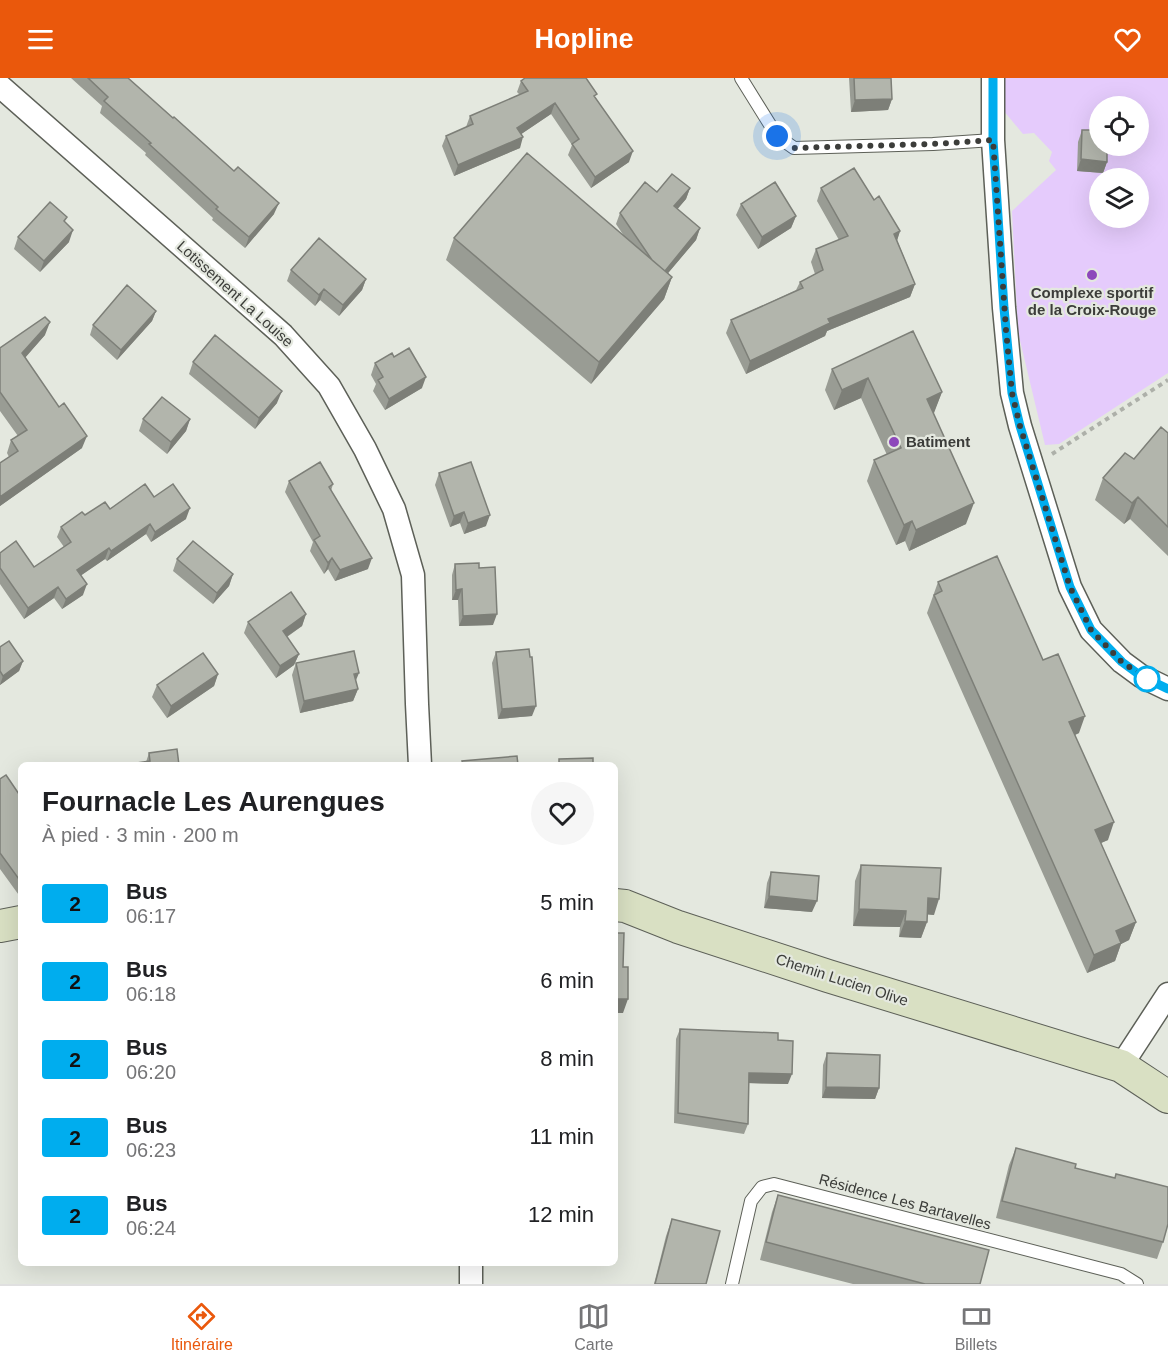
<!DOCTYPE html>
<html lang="fr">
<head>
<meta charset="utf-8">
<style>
  :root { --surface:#fff; --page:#f6f6f6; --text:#202124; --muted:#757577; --line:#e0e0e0; --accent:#ea580c }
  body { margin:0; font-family:Helvetica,sans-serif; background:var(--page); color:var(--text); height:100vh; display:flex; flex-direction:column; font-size:22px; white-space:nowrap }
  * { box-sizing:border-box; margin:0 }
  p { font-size:20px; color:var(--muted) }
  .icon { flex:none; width:33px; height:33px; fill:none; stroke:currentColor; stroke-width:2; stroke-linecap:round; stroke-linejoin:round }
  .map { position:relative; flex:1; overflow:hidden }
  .panel { position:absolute; left:18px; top:684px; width:600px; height:504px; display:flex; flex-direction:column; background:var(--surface); border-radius:9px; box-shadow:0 6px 24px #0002 }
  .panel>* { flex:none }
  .badge { padding:0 12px; border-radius:4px; font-size:21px; line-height:39px }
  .fabs { position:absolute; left:1089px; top:18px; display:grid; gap:12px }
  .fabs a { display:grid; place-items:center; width:60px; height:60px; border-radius:50%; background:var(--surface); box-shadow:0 6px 24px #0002; font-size:30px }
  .you { position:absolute; width:30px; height:30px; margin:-15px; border:4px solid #fff; border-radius:50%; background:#1a73e8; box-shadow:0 0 0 9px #1a73e833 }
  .map>.badge { position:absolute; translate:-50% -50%; box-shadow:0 0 0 3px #fff }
  .round { display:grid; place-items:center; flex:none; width:63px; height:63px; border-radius:32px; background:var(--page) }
  .head { display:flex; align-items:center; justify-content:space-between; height:102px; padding:0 24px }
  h1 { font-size:28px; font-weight:800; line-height:45px }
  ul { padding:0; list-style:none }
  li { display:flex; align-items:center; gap:18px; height:78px; padding:0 24px }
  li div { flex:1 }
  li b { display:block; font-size:22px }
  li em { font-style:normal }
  li .badge { min-width:66px; font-weight:700; text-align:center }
  header { display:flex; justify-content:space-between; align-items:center; height:78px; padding:0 24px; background:var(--accent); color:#fff; font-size:27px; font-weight:800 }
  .dock { display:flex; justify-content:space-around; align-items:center; height:84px; border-top:2px solid var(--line); background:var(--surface); font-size:16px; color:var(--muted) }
  .dock a { display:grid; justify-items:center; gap:3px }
  .dock .active { color:var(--accent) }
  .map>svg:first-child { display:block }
</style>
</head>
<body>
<header><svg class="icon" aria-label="menu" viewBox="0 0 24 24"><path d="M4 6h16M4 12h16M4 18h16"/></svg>Hopline<svg class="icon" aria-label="heart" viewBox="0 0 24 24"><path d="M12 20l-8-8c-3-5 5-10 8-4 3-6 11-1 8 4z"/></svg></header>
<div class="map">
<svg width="1168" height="1206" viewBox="0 0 1168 1206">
  <rect width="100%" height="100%" fill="#e4e8df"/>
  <!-- green -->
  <path fill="#e5cbfc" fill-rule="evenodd" d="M1004,0h164v295l-109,71 -14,1 -27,-113 -6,-121 44,-41 -7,-9 3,-9 -18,-19 -11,1 -20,-24zM1100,28h38v40h-38zM1100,100h38v40h-38z"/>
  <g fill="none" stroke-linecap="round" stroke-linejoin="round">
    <defs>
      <path id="lane" d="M741,0l36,58 17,12 139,-4 60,-4
        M732,1206l19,-83 11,-14 12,-3 347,90 16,10"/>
      <path id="street" d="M993,0v62l11,168 8,85 8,33 50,161 21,43 31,32 19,14 27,13
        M0,8l283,249 46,51 36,63 29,60 19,66 4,129 3,61
        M1121,988l47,-72
        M471,1206v-21"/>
      <path id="secondary" d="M615,827l10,1 53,21 150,49 293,90 47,31
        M0,848l21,-4"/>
    </defs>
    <!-- lane casing -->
    <use href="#lane" stroke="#5d6058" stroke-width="14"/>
    <!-- street casing -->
    <use href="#street" stroke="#5d6058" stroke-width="25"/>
    <!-- secondary casing -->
    <use href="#secondary" stroke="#5d6058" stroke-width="34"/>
    <!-- path -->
    <path stroke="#adb0a9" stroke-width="4" stroke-dasharray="4.5 4.5" stroke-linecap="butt" d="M1052,376l116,-74"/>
    <!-- lane -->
    <use href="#lane" stroke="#fff" stroke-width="12"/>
    <!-- street -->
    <use href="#street" stroke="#fff" stroke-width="22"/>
    <!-- secondary -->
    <use href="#secondary" stroke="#d9e0c3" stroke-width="32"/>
  </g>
  <!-- wall -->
  <path fill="#999c94" d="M71,0h57l146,136 -29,34 -33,-28 1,-2 -68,-63 1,-2 -46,-40 2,-7z
    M849,0h42l1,21 -4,11 -37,2z
    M521,3l75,17 33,64 -38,26 -23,-33 4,-10 -21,-31 -30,20 -1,14 -66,28 -12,-30 4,-10 20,-9 4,-11 50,-21 -3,-3z
    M1082,52l25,32 -4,11 -26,-2 1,-29z
    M690,110l-4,11 -9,10 23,19 -4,12 -28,33 4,4 -8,22 -73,85 -145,-124 8,-22 170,-2 -8,-12 4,-11 37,-21z
    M821,110l53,12 26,31 -3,9 18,44 -5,13 -83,34 -2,5 -79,38 -20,-41 5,-13 65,-30 4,-8 15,-8 -4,-12 5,-13 23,-9 -22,-39z
    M741,126l55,12 -5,12 -33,21 -22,-34z
    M65,144l4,20 -29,30 -26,-23 4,-12z
    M291,192l75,9 -4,11 -23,26 -19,-16 -5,6 -28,-25z
    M156,233l-4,10 -35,39 -27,-25 3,-10z
    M45,257l-20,22 57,91 -82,58v-43l9,-6 -2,-4 4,-13 7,-4 -18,-25v-63z
    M193,284l84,41 -22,26 -66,-55z
    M375,285l47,25 -37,22 -12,-19 3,-7 -5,-9z
    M832,291l110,23 -9,22 33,110 -57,27 -4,-10 -9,4 -29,-64 7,-21 13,-5 -26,-57 -27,12 -9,-20z
    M143,341h47l-4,12 -19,23 -28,-23z
    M1168,355v123l-38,-37 -6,5 -29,-24 8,-22 31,-19z
    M439,395l47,53 -22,8 -4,-11 -10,4 -15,-42z
    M289,403l44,3 -2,7 37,78 -33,12 -7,-12 -4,5 -14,-23 3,-9 -28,-50z
    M154,419l32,22 -35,23 -5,-8 -39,27 -2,-2 -24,16 2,20 -21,14 -8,-11 -30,21 -24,-35v-31l34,14 30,-20 -7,-10 4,-10 24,-12z
    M177,481l56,15 -4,12 -16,18 -40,-33z
    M455,486l24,4 14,57 -34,1 -1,-26h-6v-25z
    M938,504l105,78 36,73 -4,2 33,105 -7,3 35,79 -7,18 -8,4 -6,17 -28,12 -160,-360z
    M306,536l-4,12 -15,11 12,17 -5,11 -18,13 -32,-45 4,-11z
    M0,569l23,14 -4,10 -19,14z
    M496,574l36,64 -34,3 -6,-56z
    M296,585l60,18 2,8 -5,12 -53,12 -8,-38z
    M218,596l-4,12 -47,32 -15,-21 5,-12z
    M149,675l30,12 -33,-3z
    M0,701l21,18v101l-21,-29z
    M861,787l73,50 -7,-1v8l-6,16 -22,-1 1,-10 -47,-1 2,-45z
    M771,794l41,40 -48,-4 3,-25z
    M680,951l98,11 10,44 -39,-1 -1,41 -4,10 -70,-11 2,-84z
    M827,975l52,35 -4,11 -53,-1 1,-33z
    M1016,1070l59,20 40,10 1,-4 47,68 -6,17 -161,-41 13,-53z
    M778,1117l202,89h-127l-93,-24 12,-48z
    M672,1141l34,65h-52l12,-48z"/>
  <!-- shaded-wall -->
  <path fill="#7d7f78" d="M892,21l-4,11 -37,2 4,-12z
    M555,25l-4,11 -37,25 3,-11z
    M523,59l-3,11 -66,28 4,-11z
    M633,73l-4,11 -38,26 4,-11z
    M1081,81l26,3 -4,11 -26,-2z
    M690,110l-4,11 -16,19 4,-12z
    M279,125l-5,11 -29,34 4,-11z
    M796,138l-5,12 -33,21 4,-12z
    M700,150l-4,12 -38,45 4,-11z
    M73,152l-4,12 -29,30 4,-11z
    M900,153l-4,13 -2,-10z
    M672,199l-8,22 -73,85 8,-22z
    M366,201l-4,11 -23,26 4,-11z
    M915,206l-5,13 -83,34 -2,5 -79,38 4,-13 78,-42z
    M324,211l-4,11 -5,6 4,-11z
    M156,233l-4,10 -35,39 4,-10z
    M50,244l-5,13 -27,31 4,-13z
    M426,299l-4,11 -37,22 4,-11z
    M868,300l-7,20 -27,12 8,-20z
    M282,313l-5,12 -22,26 4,-11z
    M942,314l-8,21 -15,7 8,-21z
    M190,341l-4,12 -19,23 4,-12z
    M87,358l-5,12 -82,58v-9z
    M1138,419l-8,22 -6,5 8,-21z
    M974,425l-8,21 -57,27 7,-21z
    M190,430l-4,11 -35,23 4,-10z
    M464,434l-4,11 -10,4 4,-11z
    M490,437l-4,11 -22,8 4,-11z
    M912,443l-7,20 -9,4 8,-20z
    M150,446l-4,10 -39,27 4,-10z
    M109,470l-4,11 -32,22 4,-11z
    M332,480l-4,11 -4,5 4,-11z
    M372,480l-4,11 -33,12 5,-11z
    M233,496l-4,12 -16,18 4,-11z
    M87,506l-4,11 -21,14 4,-10z
    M58,509l-4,11 -30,21 4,-11z
    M462,511l-4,11h-6l4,-10z
    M306,536l-4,12 -23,16 4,-11z
    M497,536l-4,11 -34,1 4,-10z
    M299,576l-5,11 -18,13 4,-12z
    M23,583l-4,10 -19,14 3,-9z
    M359,595l-5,12v-11z
    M218,596l-4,12 -47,32 4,-12z
    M358,611l-5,12 -53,12 4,-12z
    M536,628l-4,10 -34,3 4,-10z
    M1085,638l-6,17 -16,7 6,-18z
    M1114,744l-6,18 -19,8 6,-18z
    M769,818l48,5 -5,11 -48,-4z
    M928,820l11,1 -5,16 -12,-1z
    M859,831l47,2 -6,16 -47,-1z
    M905,843l22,1 -6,16 -22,-1z
    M1136,844l-7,18 -8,4 -6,17 -28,12 7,-18 22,-24z
    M615,921h13l-5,14h-8z
    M749,995l43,1 -4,10 -42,-1z
    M826,1009l53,1 -4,11 -53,-1z"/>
  <!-- building -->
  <path fill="#b2b5ac" stroke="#7d7f78" stroke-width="1.5" d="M88,0h40l45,40 1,-1 60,54 4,-4 41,36 -30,34 -33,-28 2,-2 -69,-63 2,-1 -47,-42 4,-4z
    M525,0h61l11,16 -3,2 39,55 -38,26 -23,-33 7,-5 -24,-36 -38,25 6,9 -65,28 -12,-29 27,-12 -3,-8 58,-25 -7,-10z
    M854,0h37l1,21 -37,1z
    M1082,52h18v16h7v16l-26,-3z
    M527,75l145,124 -73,85 -145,-124z
    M854,90l20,32 5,-4 21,35 -6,3 21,50 -87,35 2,4 -80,38 -19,-41 72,-32 -3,-6 23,-12 -7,-21 32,-13 -27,-48z
    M672,96l18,14 -16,18 26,22 -35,43 -13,-11 -32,-47 25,-31 12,10z
    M775,104l21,34 -34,21 -21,-33z
    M50,124l17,15 -3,4 9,9 -29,31 -26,-24z
    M319,160l47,41 -23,26 -19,-16 -5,6 -28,-25z
    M127,207l29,26 -35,39 -28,-25z
    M45,239l5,5 -28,31 37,54 5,-4 23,33 -87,61v-34l18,-12 -7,-11 16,-10 -27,-38v-44z
    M913,253l29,61 -15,7 47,104 -58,27 -4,-9 -8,4 -30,-65 27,-12 -33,-70 -26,12 -10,-21z
    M215,257l67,56 -23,27 -66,-56z
    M409,270l17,29 -37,22 -11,-19 5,-3 -8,-14 17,-10 2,4z
    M162,319l28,22 -19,23 -28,-23z
    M1161,349l7,6v94l-30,-30 -6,6 -29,-25 22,-25 9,6z
    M320,384l13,22 -4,3 43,71 -32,12 -8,-12 -4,5 -14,-23 6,-4 -31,-55z
    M471,384l19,53 -22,8 -4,-11 -10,4 -15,-43z
    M145,406l9,13 19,-13 17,24 -35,24 -5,-8 -39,27 -2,-3 -32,22 10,14 -21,15 -8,-12 -30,21 -28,-40v-15l16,-12 18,26 37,-25 -10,-15 21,-15 3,3 20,-13 5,7z
    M193,463l40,33 -16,19 -40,-34z
    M997,478l46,104 15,-6 27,62 -16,6 45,100 -19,8 41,92 -20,9 5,12 -27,12 -160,-360 8,-4 -4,-9z
    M479,485v5l16,-1 2,47 -34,2 -1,-27 -6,1 -1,-26z
    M291,514l15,22 -23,17 16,23 -19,12 -32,-44z
    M9,563l14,20 -20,15 -3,-5v-24z
    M529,571l1,8h2l4,49 -34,3 -6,-57z
    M354,573l5,22 -5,1 4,15 -54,12 -8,-38z
    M203,575l15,21 -47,32 -14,-21z
    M177,671l2,16h-56l27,-4 -1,-8z
    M517,678l1,9h-55l-1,-4z
    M593,680v7h-34v-6z
    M272,685v2h-32z
    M6,697l15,22v85l-21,-29v-74z
    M861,787l80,3 -2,31 -11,-1 -1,24 -22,-1 1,-10 -47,-2z
    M771,794l48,4 -2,25 -48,-5z
    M615,855h9l-1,34h5v32h-13z
    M680,951l98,4v7l15,1 -1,33 -43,-1 -1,51 -70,-11z
    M827,975l53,2 -1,33 -53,-1z
    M1016,1070l60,16 -1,4 40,10 1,-4 52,13v37l-5,18 -161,-41z
    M778,1117l211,55 -9,34h-55l-159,-42z
    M672,1141l48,12 -14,53h-51z"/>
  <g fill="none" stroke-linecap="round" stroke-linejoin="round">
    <defs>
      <path id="line" d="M993,0v62l11,168 8,85 8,33 50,161 21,43 31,32 19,14 27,13"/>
    </defs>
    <!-- line casing -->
    <use href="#line" stroke="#fff" stroke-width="14"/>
    <!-- line -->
    <use href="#line" stroke="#00adee" stroke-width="9"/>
    <!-- walk -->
    <path stroke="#3c3d3a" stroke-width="6" stroke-dasharray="0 10.8" d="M777,58l17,12 139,-4 60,-4 13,190 6,63 8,33 50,161 21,43 31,32 25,17"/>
  </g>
  <!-- markers -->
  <g fill="#8d48bb" stroke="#e4e8df" stroke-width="2">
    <circle cx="1092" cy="197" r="6"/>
    <circle cx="894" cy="364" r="6"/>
  </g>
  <circle fill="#fff" stroke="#00adee" stroke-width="3" cx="1147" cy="601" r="12"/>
  <g text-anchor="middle" stroke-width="4.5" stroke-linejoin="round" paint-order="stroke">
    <!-- poi labels -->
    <g font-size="15" font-weight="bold" fill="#3c3d3a" stroke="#e4e8df">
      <text x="1092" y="220">Complexe sportif<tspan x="1092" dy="17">de la Croix-Rouge</tspan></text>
      <text x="906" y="369" text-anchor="start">Batiment</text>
    </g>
    <!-- street labels -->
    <g font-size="15" fill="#3c3d3a" stroke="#e4e8df">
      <text transform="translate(235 216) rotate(42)" y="5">Lotissement La Louise</text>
      <text transform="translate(842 902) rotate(18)" y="5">Chemin Lucien Olive</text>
      <text transform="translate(905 1124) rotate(15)" y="5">Résidence Les Bartavelles</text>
    </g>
  </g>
</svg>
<div class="fabs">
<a><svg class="icon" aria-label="locate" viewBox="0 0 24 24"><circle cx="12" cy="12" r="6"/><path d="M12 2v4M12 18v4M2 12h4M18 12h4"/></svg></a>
<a><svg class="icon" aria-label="layers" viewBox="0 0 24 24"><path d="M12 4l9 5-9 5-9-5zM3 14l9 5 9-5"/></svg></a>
</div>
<div class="you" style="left:777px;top:58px"></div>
<section class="panel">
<div class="head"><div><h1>Fournacle Les Aurengues</h1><p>À pied · 3 min · 200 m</p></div><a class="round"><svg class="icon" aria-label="heart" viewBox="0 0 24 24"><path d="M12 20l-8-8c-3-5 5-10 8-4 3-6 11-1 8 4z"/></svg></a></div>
<ul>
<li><span class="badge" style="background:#00adee;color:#111">2</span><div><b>Bus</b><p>06:17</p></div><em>5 min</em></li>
<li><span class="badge" style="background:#00adee;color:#111">2</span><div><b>Bus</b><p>06:18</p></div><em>6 min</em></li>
<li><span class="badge" style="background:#00adee;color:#111">2</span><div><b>Bus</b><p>06:20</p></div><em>8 min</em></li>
<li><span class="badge" style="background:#00adee;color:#111">2</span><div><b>Bus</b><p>06:23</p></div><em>11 min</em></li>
<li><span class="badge" style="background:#00adee;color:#111">2</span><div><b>Bus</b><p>06:24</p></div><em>12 min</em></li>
</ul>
</section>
</div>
<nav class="dock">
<a class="active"><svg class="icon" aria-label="directions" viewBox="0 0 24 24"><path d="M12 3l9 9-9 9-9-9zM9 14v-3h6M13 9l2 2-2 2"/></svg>Itinéraire</a>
<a><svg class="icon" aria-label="map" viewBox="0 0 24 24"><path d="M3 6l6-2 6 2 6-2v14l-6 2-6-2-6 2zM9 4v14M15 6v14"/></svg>Carte</a>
<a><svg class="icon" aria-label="tickets" viewBox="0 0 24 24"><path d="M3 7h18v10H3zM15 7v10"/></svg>Billets</a>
</nav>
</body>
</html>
